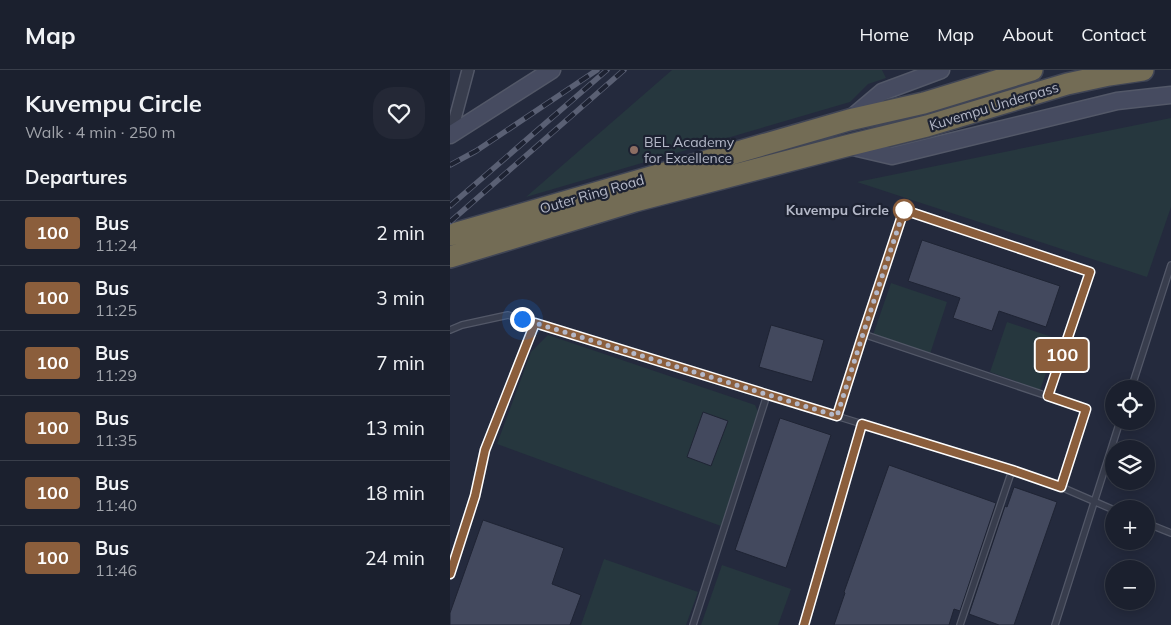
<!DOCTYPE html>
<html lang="en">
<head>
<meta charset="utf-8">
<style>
  :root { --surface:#1b202e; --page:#242836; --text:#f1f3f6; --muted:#a0a3aa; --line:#393e4a }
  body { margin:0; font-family:Mulish,sans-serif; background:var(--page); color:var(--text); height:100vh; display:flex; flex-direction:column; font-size:19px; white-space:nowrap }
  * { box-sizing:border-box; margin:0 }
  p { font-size:16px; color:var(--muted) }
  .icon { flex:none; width:28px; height:28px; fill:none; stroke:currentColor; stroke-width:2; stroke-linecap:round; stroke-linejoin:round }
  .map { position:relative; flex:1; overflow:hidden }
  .sheet { display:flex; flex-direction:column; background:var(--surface); width:450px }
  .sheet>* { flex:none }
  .badge { padding:0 10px; border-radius:4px; font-size:18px; line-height:32px }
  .controls { position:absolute; left:655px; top:310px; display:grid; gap:10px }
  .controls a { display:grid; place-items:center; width:50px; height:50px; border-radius:50%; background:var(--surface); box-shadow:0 2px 12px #0003,0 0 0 1px var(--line); font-size:25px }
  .you { position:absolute; width:25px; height:25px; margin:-12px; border:4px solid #fff; border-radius:50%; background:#1a73e8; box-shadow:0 0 0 8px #1a73e833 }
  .map>.badge { position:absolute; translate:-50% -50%; box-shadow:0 0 0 2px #fff }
  h2 { padding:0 25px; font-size:19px; line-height:45px }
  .round { display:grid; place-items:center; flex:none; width:52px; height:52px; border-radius:20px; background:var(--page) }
  .overview { display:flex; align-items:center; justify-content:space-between; height:85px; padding:0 25px }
  h1 { font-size:24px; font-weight:700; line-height:38px }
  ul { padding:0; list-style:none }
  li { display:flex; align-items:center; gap:15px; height:65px; padding:0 25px; border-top:1px solid var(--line) }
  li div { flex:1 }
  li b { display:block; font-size:19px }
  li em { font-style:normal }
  li .badge { min-width:55px; font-weight:700; text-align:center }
  header { display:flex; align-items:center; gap:30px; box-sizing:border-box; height:70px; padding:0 25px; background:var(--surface); border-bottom:1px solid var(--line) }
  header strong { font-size:24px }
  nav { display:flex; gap:28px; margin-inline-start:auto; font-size:18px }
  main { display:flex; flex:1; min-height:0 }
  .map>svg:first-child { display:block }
</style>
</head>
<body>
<header>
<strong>Map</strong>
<nav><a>Home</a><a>Map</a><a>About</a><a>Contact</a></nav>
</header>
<main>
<section class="sheet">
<div class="overview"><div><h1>Kuvempu Circle</h1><p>Walk · 4 min · 250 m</p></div><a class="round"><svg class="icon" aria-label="heart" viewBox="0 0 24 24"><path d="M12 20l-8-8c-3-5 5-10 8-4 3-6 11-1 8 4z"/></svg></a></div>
<h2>Departures</h2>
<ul>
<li><span class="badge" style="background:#8b5e3c;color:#fff">100</span><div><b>Bus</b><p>11:24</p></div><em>2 min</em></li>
<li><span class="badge" style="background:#8b5e3c;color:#fff">100</span><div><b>Bus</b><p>11:25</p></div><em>3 min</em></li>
<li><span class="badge" style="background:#8b5e3c;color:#fff">100</span><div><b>Bus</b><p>11:29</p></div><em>7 min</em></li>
<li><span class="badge" style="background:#8b5e3c;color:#fff">100</span><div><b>Bus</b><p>11:35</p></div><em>13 min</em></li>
<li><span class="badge" style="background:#8b5e3c;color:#fff">100</span><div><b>Bus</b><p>11:40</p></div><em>18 min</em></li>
<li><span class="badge" style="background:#8b5e3c;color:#fff">100</span><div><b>Bus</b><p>11:46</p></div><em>24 min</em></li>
</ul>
</section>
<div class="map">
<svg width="721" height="555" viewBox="0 0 721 555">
  <rect width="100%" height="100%" fill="#242a3d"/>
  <!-- green -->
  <path fill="#26373e" d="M222,0h210l4,8 -18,6 -18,18 -324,95z
    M721,48v89l-24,70 -290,-95z
    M441,213l56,19 -17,52 -57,-19z
    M557,252l51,17 -18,51 -50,-18z
    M98,265l207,70 4,9 -38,112 -224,-82 34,-92z
    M154,489l94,33 -12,33h-105z
    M272,495l69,24 -13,36h-77z"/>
  <!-- building -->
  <path fill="#43495e" stroke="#1f2434" d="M472,170l138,46 -14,41 -47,-16 -7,20 -39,-13 7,-20 -52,-17z
    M321,255l53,15 -12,42 -53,-15z
    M253,342l25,9 -17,45 -24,-9z
    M330,348l51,17 -45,133 -51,-18z
    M439,395l107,38 -36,108 -6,-2 -5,16h-115l11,-32 -1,-1z
    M564,417l43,15 -43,123h-15l-30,-11 36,-108 2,1z
    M33,450l81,28 -12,36 29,11 -11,30h-120v-12z"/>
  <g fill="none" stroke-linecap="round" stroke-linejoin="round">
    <defs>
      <path id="lane" d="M0,260l12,-5 46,-10 504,155 49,17 53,23
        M681,319l40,-124
        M598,326l42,-124 -185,-62 -42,124 223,75 -25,78
        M387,346l26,-82
        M696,453l25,10
        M0,504l25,-78 10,-46 50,-127
        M243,555l74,-230
        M354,555l58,-201
        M510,555l52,-155
        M605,555l65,-204"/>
      <path id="street" d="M1,64l17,-64"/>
      <path id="secondary" d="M400,49l32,-27 59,-22
        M0,65l102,-65
        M399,76l43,10 225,-55 54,-6"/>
      <path id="highway" d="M0,165l399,-115 75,-17 108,-33
        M0,187l185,-56 211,-55 81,-20 140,-42 42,-9 34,-5"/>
    </defs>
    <!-- lane casing -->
    <use href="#lane" stroke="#535868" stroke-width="8"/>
    <!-- street casing -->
    <use href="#street" stroke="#535868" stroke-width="14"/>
    <!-- secondary casing -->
    <use href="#secondary" stroke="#535868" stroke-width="19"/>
    <!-- highway casing -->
    <use href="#highway" stroke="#404555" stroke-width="24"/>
    <!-- lane -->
    <use href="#lane" stroke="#383d4d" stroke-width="5.5"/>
    <!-- street -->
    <use href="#street" stroke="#383d4d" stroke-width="11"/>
    <!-- secondary -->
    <use href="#secondary" stroke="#464b60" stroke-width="16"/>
    <!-- highway -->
    <use href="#highway" stroke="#736c55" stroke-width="21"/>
    <defs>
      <path id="rail" d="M0,95l26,-14 121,-81
        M0,136l157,-136
        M0,152l174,-152"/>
    </defs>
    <!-- rail casing -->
    <use href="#rail" stroke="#5a6074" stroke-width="5.5"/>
    <!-- rail -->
    <use href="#rail" stroke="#1d2232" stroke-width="4" stroke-dasharray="11" stroke-linecap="butt"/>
  </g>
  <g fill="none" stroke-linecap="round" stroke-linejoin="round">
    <defs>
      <path id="line" d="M0,504l25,-78 10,-46 50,-127 302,93 26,-82 41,-124 186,62 -42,124 38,13 -25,78 -49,-17 -150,-46 -58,201"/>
    </defs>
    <!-- line casing -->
    <use href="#line" stroke="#fff" stroke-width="11"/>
    <!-- line -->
    <use href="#line" stroke="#8b5e3c" stroke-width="8"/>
    <!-- walk -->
    <path stroke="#b4b8c8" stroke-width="5" stroke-dasharray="0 9" d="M72,249l315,97 26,-82 41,-124"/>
  </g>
  <!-- markers -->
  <circle fill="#8d6e63" stroke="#1d2232" stroke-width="2" cx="184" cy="80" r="5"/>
  <circle fill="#fff" stroke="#8b5e3c" stroke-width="2.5" cx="454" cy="140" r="10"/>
  <g text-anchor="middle" stroke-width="4.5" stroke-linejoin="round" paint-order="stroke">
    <!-- street labels -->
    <g font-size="14" fill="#b4b8c8" stroke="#1d2232">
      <text transform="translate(544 36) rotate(-17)" y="5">Kuvempu Underpass</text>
      <text transform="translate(142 124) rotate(-16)" y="5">Outer Ring Road</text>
    </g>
    <!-- poi labels -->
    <g font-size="14" fill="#b4b8c8" stroke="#1d2232" text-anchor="start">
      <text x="194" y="77">BEL Academy<tspan x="194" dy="16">for Excellence</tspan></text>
    </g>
    <!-- stop labels -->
    <g font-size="14" font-weight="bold" fill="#b4b8c8" stroke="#1d2232" text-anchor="end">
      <text x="439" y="145">Kuvempu Circle</text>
    </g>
  </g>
</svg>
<div class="controls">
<a><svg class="icon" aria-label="locate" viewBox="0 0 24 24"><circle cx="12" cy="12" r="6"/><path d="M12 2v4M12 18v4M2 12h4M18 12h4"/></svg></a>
<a><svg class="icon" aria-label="layers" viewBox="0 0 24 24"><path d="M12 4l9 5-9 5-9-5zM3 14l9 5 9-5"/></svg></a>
<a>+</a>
<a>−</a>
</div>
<div class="you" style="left:72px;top:249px"></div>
<b class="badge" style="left:612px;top:285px;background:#8b5e3c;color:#fff">100</b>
</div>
</main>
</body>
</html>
